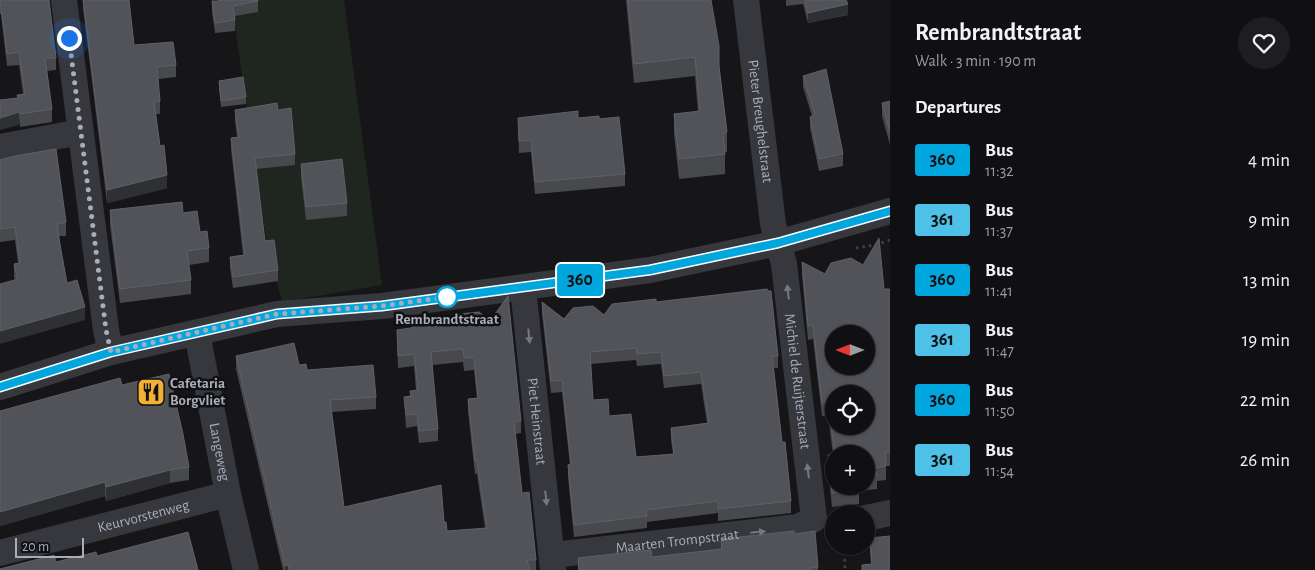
<!DOCTYPE html>
<html lang="en">
<head>
<meta charset="utf-8">
<style>
  :root { --surface:#101012; --page:#1e1e20; --text:#f1f3f6; --muted:#9c9d9f; --line:#303032 }
  body { margin:0; font-family:"Alegreya Sans",sans-serif; background:var(--page); color:var(--text); height:100vh; display:flex; flex-direction:column; font-size:19px; white-space:nowrap }
  * { box-sizing:border-box; margin:0 }
  p { font-size:16px; color:var(--muted) }
  .icon { flex:none; width:28px; height:28px; fill:none; stroke:currentColor; stroke-width:2; stroke-linecap:round; stroke-linejoin:round }
  .map { position:relative; flex:1; overflow:hidden }
  .sheet { display:flex; flex-direction:column; background:var(--surface); width:425px }
  .sheet>* { flex:none }
  .badge { padding:0 10px; border-radius:4px; font-size:18px; line-height:32px }
  .needle { width:32px; rotate:270deg }
  .tools { position:absolute; left:825px; top:325px; display:grid; gap:10px }
  .tools a { display:grid; place-items:center; width:50px; height:50px; border-radius:50%; background:var(--surface); box-shadow:0 1px 4px #0004,0 0 0 1px var(--line); font-size:25px }
  .scale { position:absolute; left:15px; bottom:12px; width:69px; box-sizing:border-box; padding-left:5px; border:2px solid #a8adb8; border-top:0; font-size:14px; line-height:18px; white-space:nowrap; color:#a8adb8; -webkit-text-stroke:4px #111113; paint-order:stroke }
  .you { position:absolute; width:25px; height:25px; margin:-12px; border:4px solid #fff; border-radius:50%; background:#1a73e8; box-shadow:0 0 0 8px #1a73e833 }
  .map>.badge { position:absolute; translate:-50% -50%; box-shadow:0 0 0 2px #fff }
  h2 { padding:0 25px; font-size:19px; line-height:45px }
  .round { display:grid; place-items:center; flex:none; width:52px; height:52px; border-radius:26px; background:var(--page) }
  .summary { display:flex; align-items:center; justify-content:space-between; height:85px; padding:0 25px }
  h1 { font-size:24px; font-weight:600; line-height:38px }
  ul { padding:0; list-style:none }
  li { display:flex; align-items:center; gap:15px; height:60px; padding:0 25px }
  li div { flex:1 }
  li b { display:block; font-size:19px }
  li em { font-style:normal }
  li .badge { min-width:55px; font-weight:700; text-align:center }
  main { display:flex; flex:1; min-height:0 }
  .map>svg:first-child { display:block }
</style>
</head>
<body>
<main>
<div class="map">
<svg width="890" height="570" viewBox="0 0 890 570">
  <rect width="100%" height="100%" fill="#161618"/>
  <!-- green -->
  <path fill="#1e261f" d="M231,0h113l38,285 -100,17 -15,-58z"/>
  <g fill="none" stroke-linecap="round" stroke-linejoin="round">
    <!-- path -->
    <path stroke="#3d3f44" stroke-width="3" stroke-dasharray="2.5 4" stroke-linecap="butt" d="M856,248l19,-3 15,-5
      M844,546l1,24"/>
    <!-- minor -->
    <g stroke="#37383d" stroke-width="26">
      <path d="M64,0l42,330 5,22"/>
      <path id="s1" d="M746,0l27,224 11,40 30,255"/>
      <path d="M0,147l81,-15"/>
      <path id="s2" d="M523,288l30,282"/>
      <path id="s3" d="M197,333l31,161 18,76"/>
      <path d="M0,387l111,-35 166,-38 105,-8 268,-36 128,-27 112,-32"/>
      <path d="M866,518l24,-5"/>
      <path id="s4" d="M0,553l228,-59"/>
      <path id="s5" d="M553,555l245,-28 16,-8"/>
    </g>
  </g>
  <!-- wall -->
  <path fill="#47494d" fill-rule="evenodd" d="M0,0l56,58v12l-9,1 5,38v13l-32,5 -3,-29 6,-4 -4,-29 -12,1 -6,-52h-1z
    M83,0h46l5,45 42,20v12l-18,2 2,22v13h-4l4,32 7,42 -60,15 -24,-195z
    M218,0h40v12l-23,4v15l-20,2 -3,-21v-11h6z
    M626,0h85l16,132v20h-2v22l-46,5 -5,-45v-20l24,-2 -3,-36 -61,7z
    M786,0h60l2,15 -40,8 -5,-19 -17,2z
    M803,76l40,78v12l-24,5 -9,-43v-11l2,-1 -9,-29z
    M219,81l27,16v7l-25,3 -2,-19z
    M890,101v44l-8,-29v-13z
    M235,110h43l17,44v11l-39,4 9,72 13,29v11l-45,7 -3,-20v-11l13,-2 -12,-106v-11l6,-1 -2,-16z
    M518,118h60l21,1 26,55v12l-90,8 -4,-42 -12,1z
    M0,160l66,62v14h-7l8,47 18,37 -70,-40 -1,-3v-13l4,-1 -3,-23 -15,2z
    M301,164l46,39v13l-41,4 -5,-43z
    M110,210l73,3 17,19 9,16v14l-20,3 2,15v14l-71,9 -10,-78z
    M802,262l23,12 59,15h6v177h-4v14l-9,1v8l-18,2v13l-27,3 -4,-39v-13l5,-1 -5,-38h-6l-9,-77 -5,1 -6,-65zM866,454v32h-32z
    M542,302l22,17 40,-4 52,-13 122,54v12h-4l8,74 9,59v12l-73,8v-8l-71,9v6l-73,9 -6,-60v-12h2l-8,-73 -11,1 -9,-79zM636,360l1,6 24,-2 3,24 37,-4 6,39 -36,5v12l2,14 -37,3 -27,-41 -16,-16 -2,-36z
    M450,325l71,96v12l-6,1 7,59 14,67v10h-253l-47,-201v-13l63,9 8,5 69,27v12l-44,3 12,95 100,15 3,9 38,-3 -8,-54h-2l-7,-63v-12l9,-1 -3,-28 -10,1 -1,-9 -31,3 6,64v12l-19,2 -2,-17 -11,2 -2,-31 6,-1 6,-6 -2,-24 -16,2 -1,-38z
    M122,385l67,82v13l-19,3 -64,18 -1,-5 -105,30v-115z
    M795,534l23,33v3h-240v-12l74,-1 69,-8v-10z
    M870,538l20,32h-28v-5l9,-1 -1,-13z"/>
  <!-- shaded-wall -->
  <path fill="#2f3033" d="M848,4v11l-40,8v-10z
    M19,112v13l-19,5v-12z
    M167,175v13l-60,15v-13z
    M85,307v13l-85,24v-13z
    M170,470v13l-64,18v-14z
    M105,482v14l-105,30v-14z
    M288,565v5h-3v-4z"/>
  <!-- building -->
  <path fill="#525359" stroke="#5f6168" fill-rule="evenodd" d="M0,0h49l7,58h-11l7,51 -32,5 -1,-2 -19,6v-18l18,-2 -1,-3 8,-1 -6,-42 -12,2z
    M83,0h46l5,45 39,-3 3,23 -19,2 3,34 -6,1 6,44 4,-1 3,30 -60,15z
    M219,0h39v1l-25,5 2,14 -20,3 -3,-22h8z
    M628,0h83l8,46v20l8,66 -4,1 2,21 -46,5 -5,-45 26,-3 -5,-54 -61,7z
    M805,0h41l2,4 -40,9z
    M826,69l17,85 -24,5 -9,-42 5,-2 -12,-39z
    M243,77l3,20 -25,4 -2,-20z
    M890,101v31l-8,-29z
    M277,103l1,7 13,-2 4,46 -40,4 10,83 9,-1 4,30 -45,7 -3,-20 15,-2 -14,-117 8,-1 -4,-27z
    M578,111v7l21,-2v3l20,-2 6,57 -90,8 -4,-42 -12,1 -1,-23z
    M56,149l10,73 -9,2 3,21 7,38 10,-3 8,27 -85,24v-47l18,-5 -4,-15 6,-1 -5,-36 -15,2v-69l15,-4z
    M342,159l5,44 -41,4 -5,-43z
    M182,202l1,11 14,-2 3,21 7,-1 2,17 -22,3 4,29 -71,9 -10,-79z
    M879,238l5,51h6v163h-5l1,14 -11,2 2,7 -11,1v-22h-31l-7,-51h-6l-9,-78 -5,1 -6,-64 23,12 6,-11 20,-5 12,7zM834,334h32v32h-32zM834,394h32v32h-32z
    M767,289l1,2h3l7,65h-6l10,86h3l6,59 -73,8v-8l-72,9 1,6 -73,9 -6,-60 3,-1 -9,-84 -11,1 -9,-79 22,17 9,-11 20,-2 11,9 8,-11 44,-5v3zM636,348l1,6 24,-2 3,24 37,-4 8,51 -38,5 3,26 -38,3 -5,-43 -22,2 -1,-17 -15,1 -3,-48z
    M508,296l13,125h-7l8,72 7,-1 7,68h-9l3,10h-240l-2,-5 -3,1 -49,-210 58,-13 5,22 7,-1 1,6 66,-5 3,32 -46,3 14,107 97,-22 3,37h2l1,9 40,-3 -10,-67h-2l-7,-62 10,-1 -4,-41 -10,1 -1,-9 -32,3 7,77 -19,2 -2,-17 -11,1 -2,-18 7,-1 -1,-5 8,-1 -4,-36 -16,2 -1,-26 14,-2 9,-9 20,-3 10,9 9,-11 20,-2 11,9z
    M169,374l14,60 6,33 -19,3 -64,17 -1,-5 -105,30v-101l120,-33 2,7z
    M834,454v32h24l1,4 -27,3 -4,-38z
    M794,531l1,3 20,-3 3,36 -8,1v2h-231l-1,-12 73,-8 1,7 70,-8 -1,-10z
    M188,532l10,38h-198v-1l54,-14 2,7 40,-10 1,4z
    M890,536v34h-28v-5l10,-1 -2,-26z"/>
  <!-- one-way arrows -->
  <defs><path id="oneway-solid" d="M-6-.8H1V-3.2L6.5 0L1 3.2V.8H-6Z" transform="scale(1.25)"/></defs>
  <g fill="#757881">
    <use href="#oneway-solid" transform="translate(788 292) rotate(-97)"/>
    <use href="#oneway-solid" transform="translate(529 336) rotate(84)"/>
    <use href="#oneway-solid" transform="translate(808 471) rotate(-97)"/>
    <use href="#oneway-solid" transform="translate(546 498) rotate(84)"/>
    <use href="#oneway-solid" transform="translate(758 532) rotate(-6)"/>
  </g>
  <g fill="none" stroke-linecap="round" stroke-linejoin="round">
    <defs>
      <path id="line" d="M0,387l111,-35 166,-38 105,-8 268,-36 128,-27 112,-32"/>
    </defs>
    <!-- line casing -->
    <use href="#line" stroke="#fff" stroke-width="11"/>
    <!-- line -->
    <use href="#line" stroke="#00a6de" stroke-width="8"/>
    <!-- walk -->
    <path stroke="#a8adb8" stroke-width="5" stroke-dasharray="0 9" d="M69,38l37,292 5,22 166,-38 105,-8 65,-9"/>
  </g>
  <!-- icons -->
  <defs>
    <symbol id="restaurant-square" viewBox="-11 -11 22 22"><rect x="-9" y="-9" width="18" height="18" rx="4" fill="#f2b134" stroke="#111113"/><path d="M-5-6h1v4h1v-4h1v4h1v-4h1v5L-1.5 .5V6h-2V.5L-5-1ZM5-6V6H3V1.5H1.5Q1.5-4 5-6Z" fill="#111"/></symbol>
  </defs>
  <g fill-rule="evenodd">
    <use href="#restaurant-square" x="135" y="376" width="32" height="32"/>
  </g>
  <!-- markers -->
  <circle fill="#fff" stroke="#00a6de" stroke-width="2.5" cx="447" cy="297" r="10"/>
  <g text-anchor="middle" stroke-width="5" stroke-linejoin="round" paint-order="stroke">
    <!-- street labels -->
    <g font-size="15" fill="#a8adb8" stroke="#111113">
      <text dy="5" stroke="none"><textPath href="#s1" startOffset="122">Pieter Breughelstraat</textPath></text>
      <text dy="5" stroke="none"><textPath href="#s1" startOffset="385">Michiel de Ruijterstraat</textPath></text>
      <text dy="5" stroke="none"><textPath href="#s2" startOffset="134">Piet Heinstraat</textPath></text>
      <text dy="5" stroke="none"><textPath href="#s3" startOffset="121">Langeweg</textPath></text>
      <text dy="5" stroke="none"><textPath href="#s4" startOffset="148">Keurvorstenweg</textPath></text>
      <text dy="5" stroke="none"><textPath href="#s5" startOffset="125">Maarten Trompstraat</textPath></text>
    </g>
    <!-- stop labels -->
    <g font-size="15" font-weight="bold" fill="#a8adb8" stroke="#111113">
      <text x="447" y="324">Rembrandtstraat</text>
    </g>
    <!-- poi labels -->
    <g font-size="15" font-weight="bold" fill="#a8adb8" stroke="#111113" text-anchor="start">
      <text x="170" y="388">Cafetaria<tspan x="170" dy="17">Borgvliet</tspan></text>
    </g>
  </g>
</svg>
<div class="tools">
<a><svg class="needle" viewBox="-14 -14 28 28"><path d="M0-13l5 13h-10z" fill="#e53935"/><path d="M0 13l5-13h-10z" fill="#9c9d9f"/></svg></a>
<a><svg class="icon" aria-label="locate" viewBox="0 0 24 24"><circle cx="12" cy="12" r="6"/><path d="M12 2v4M12 18v4M2 12h4M18 12h4"/></svg></a>
<a>+</a>
<a>−</a>
</div>
<div class="scale">20 m</div>
<div class="you" style="left:69px;top:38px"></div>
<b class="badge" style="left:580px;top:280px;background:#00a6de;color:#111">360</b>
</div>
<section class="sheet">
<div class="summary"><div><h1>Rembrandtstraat</h1><p>Walk · 3 min · 190 m</p></div><a class="round"><svg class="icon" aria-label="heart" viewBox="0 0 24 24"><path d="M12 20l-8-8c-3-5 5-10 8-4 3-6 11-1 8 4z"/></svg></a></div>
<h2>Departures</h2>
<ul>
<li><span class="badge" style="background:#00a6de;color:#111">360</span><div><b>Bus</b><p>11:32</p></div><em>4 min</em></li>
<li><span class="badge" style="background:#4ec1e8;color:#111">361</span><div><b>Bus</b><p>11:37</p></div><em>9 min</em></li>
<li><span class="badge" style="background:#00a6de;color:#111">360</span><div><b>Bus</b><p>11:41</p></div><em>13 min</em></li>
<li><span class="badge" style="background:#4ec1e8;color:#111">361</span><div><b>Bus</b><p>11:47</p></div><em>19 min</em></li>
<li><span class="badge" style="background:#00a6de;color:#111">360</span><div><b>Bus</b><p>11:50</p></div><em>22 min</em></li>
<li><span class="badge" style="background:#4ec1e8;color:#111">361</span><div><b>Bus</b><p>11:54</p></div><em>26 min</em></li>
</ul>
</section>
</main>
</body>
</html>
